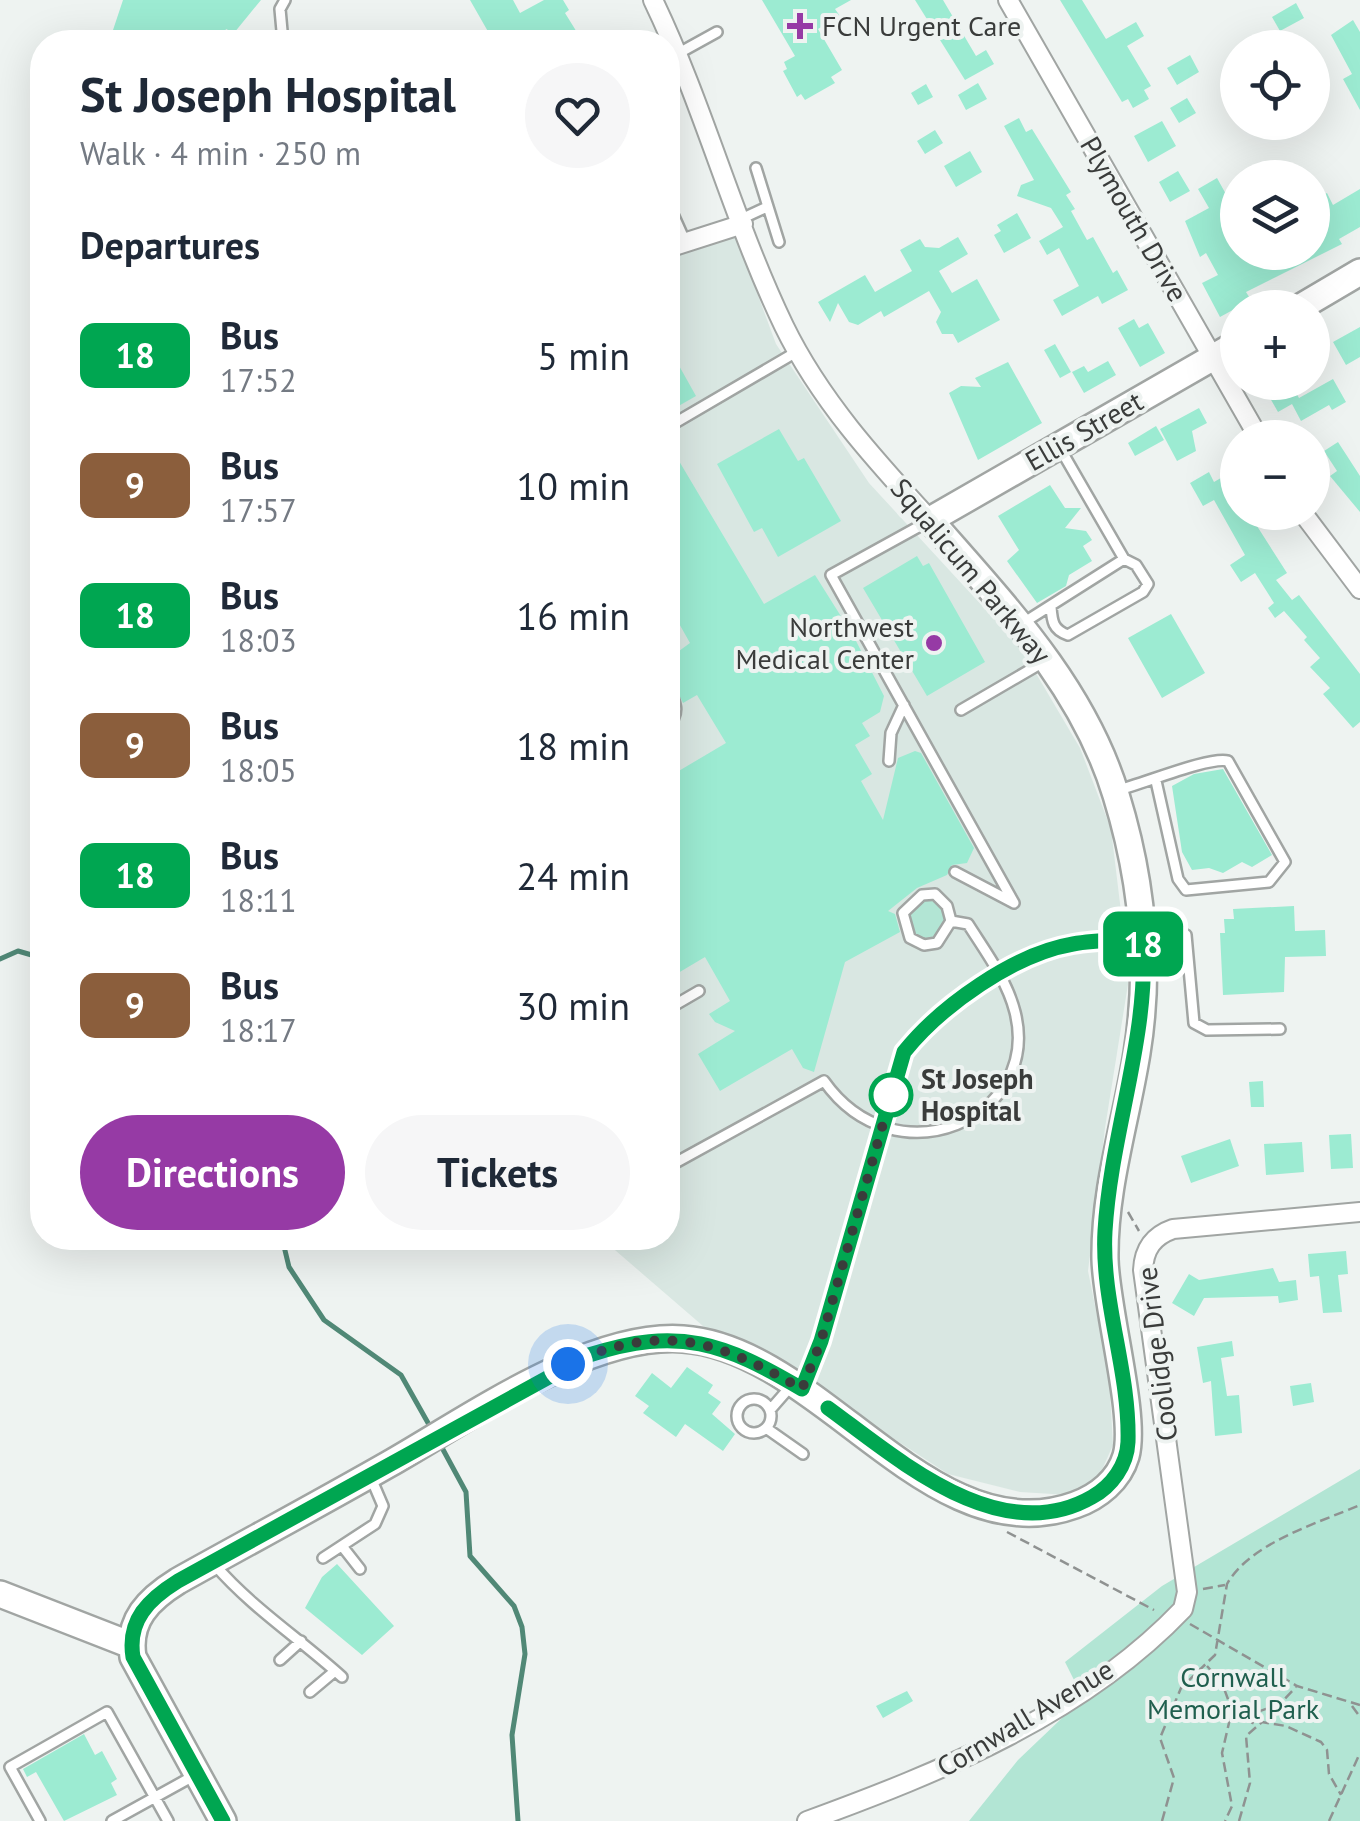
<!DOCTYPE html>
<html lang="en">
<head>
<meta charset="utf-8">
<style>
  :root { --surface:#fff; --page:#f6f6f7; --text:#1f2937; --muted:#747a83; --accent:#963aa5 }
  body { margin:0; font-family:"PT Sans",sans-serif; background:var(--page); color:var(--text); height:100vh; display:flex; flex-direction:column; font-size:38px; white-space:nowrap }
  * { box-sizing:border-box; margin:0 }
  p { font-size:32px; color:var(--muted) }
  .icon { flex:none; width:55px; height:55px; fill:none; stroke:currentColor; stroke-width:2; stroke-linecap:round; stroke-linejoin:round }
  .map { position:relative; flex:1; overflow:hidden }
  .details { position:absolute; left:30px; top:30px; width:650px; height:1220px; display:flex; flex-direction:column; background:var(--surface); border-radius:40px; box-shadow:0 10px 40px #0002 }
  .details>* { flex:none }
  .badge { padding:0 20px; border-radius:15px; font-size:35px; line-height:65px }
  .tools { position:absolute; left:1220px; top:30px; display:grid; gap:20px }
  .tools a { display:grid; place-items:center; width:110px; height:110px; border-radius:50%; background:var(--surface); box-shadow:0 10px 40px #0002; font-size:50px }
  .you { position:absolute; width:50px; height:50px; margin:-25px; border:8px solid #fff; border-radius:50%; background:#1a73e8; box-shadow:0 0 0 15px #1a73e833 }
  .map>.badge { position:absolute; translate:-50% -50%; box-shadow:0 0 0 5px #fff }
  h2 { padding:0 50px; font-size:38px; line-height:90px }
  .round { display:grid; place-items:center; flex:none; width:105px; height:105px; border-radius:52px; background:var(--page) }
  .summary { display:flex; align-items:center; justify-content:space-between; height:170px; padding:0 50px }
  h1 { font-size:48px; font-weight:700; line-height:75px }
  .primary-button { display:flex; gap:20px; margin-top:auto; padding:20px 50px }
  .primary-button a { flex:1; height:115px; border-radius:60px; background:var(--accent); color:#fff; font-size:40px; font-weight:700; line-height:115px; text-align:center }
  .primary-button a+a { background:var(--page); color:var(--text) }
  ul { padding:0; list-style:none }
  li { display:flex; align-items:center; gap:30px; height:130px; padding:0 50px }
  li div { flex:1 }
  li b { display:block; font-size:38px }
  li em { font-style:normal }
  li .badge { min-width:110px; font-weight:700; text-align:center }
  .map>svg:first-child { display:block }
</style>
</head>
<body>
<div class="map">
<svg width="1360" height="1821" viewBox="0 0 1360 1821">
  <rect width="100%" height="100%" fill="#eef3f1"/>
  <!-- built -->
  <path fill="#d9e7e2" d="M729,217l47,127 93,139 152,165 59,100 31,81 18,149 -24,150 -17,143 21,104 4,70 -16,36 -28,14 -49,-3 -72,-18 -158,-103 -87,-45 -102,-88h67v-999z"/>
  <!-- green -->
  <path fill="#b2e5d4" d="M907 919a19 19 0 1 1 38 0a19 19 0 1 1-38 0Z
    M1360,1469v352h-391l49,-61 65,-62 -18,-36 97,-76z"/>
  <g fill="none" stroke-linecap="round" stroke-linejoin="round">
    <!-- stream -->
    <path stroke="#508876" stroke-width="5" d="M0,959l18,-8 24,7
      M282,1238l7,29 35,53 77,55 31,55
      M440,1444l26,48 4,64 44,50 8,21 3,27 -13,81 6,86"/>
  </g>
  <!-- building -->
  <path fill="#9cebd2" d="M123,0h138l-27,33 -8,-4 -5,13h-112z
    M470,0h43l7,13 24,-13h19l6,10 -4,3 18,29h-89z
    M762,0h89l-16,9 5,7 -22,13 24,41 -11,7 4,6 -30,17 -4,-6 -4,3 -14,-26 4,-2 -3,-7 11,-6z
    M915,0h28l33,56 10,-6 8,14 -29,16z
    M1060,0h22l24,39 30,-17 8,14 -17,10 24,40 -7,4 5,9 -16,9 -5,-9 -6,3z
    M1296,3l8,15 -24,13 -8,-14z
    M1353,20l7,12v78l-17,-31 9,-5 -21,-39z
    M1279,32l9,16h-34z
    M1190,55l9,17 -22,13 -10,-17z
    M978,83l9,16 -21,11 -8,-15z
    M926,84l7,13 -15,8 -7,-12z
    M1187,98l9,15 -17,10 -9,-15z
    M1019,118l7,14 6,-3 39,63 -5,3 9,14 -4,2 16,29 6,-3 20,36 4,-3 11,20 -26,14 -4,-8 -36,20 -9,-16 26,-14 -20,-38 -12,7 -8,-14 24,-14 -12,-19 -34,-12 4,-11 13,-5 -30,-54z
    M1162,121l14,25 -28,16 -14,-26z
    M935,130l8,13 -18,11 -8,-13z
    M970,151l12,21 -26,15 -12,-21z
    M1178,171l12,20 -20,11 -11,-20z
    M1217,178l15,27 -8,5 14,25v17h9l6,11 19,-11h40v-52l15,-7 6,12 27,-16v38l-21,12 3,5 -96,48 5,8 -31,17 -18,-34 16,-8 -12,-22 -6,4 -15,-36 24,-13 -11,-19z
    M1017,213l14,25 -27,15 -10,-18 7,-4 -4,-6z
    M958,237l10,17 -29,17 13,22 25,-14 23,41 -42,23 -5,-9h-11l-6,-12 5,-10 -12,-21 -45,26 -3,-6 -23,14 -9,-3 -11,-19 -8,19 -12,-20 47,-27 10,17 37,-21 -12,-21 20,-11 5,8 14,1z
    M1134,319l5,9 9,-5 17,30 -25,14 -22,-39z
    M1360,327v30l-14,8 -13,-23z
    M1055,344l16,28 -11,6 -16,-28z
    M668,346l28,50 -28,16z
    M1108,361l8,14 -32,18 -12,-21 12,-6 4,6z
    M1008,362l34,61 -64,37 -29,-67 12,-7 20,1 -6,-9z
    M1333,379l13,23 -14,8 -3,-5 -28,16 -9,-17 -14,8 -17,-30h29l9,16z
    M1199,408l8,15 -15,8 4,20 -19,10 -17,-32z
    M1156,426l8,14 -29,16 -7,-13z
    M779,429l19,32 6,-3 37,63 -63,36 -16,-29 -8,4 -37,-68z
    M1338,442l22,34v36l-30,-36 7,-5 -13,-20z
    M679,461l85,143 51,-29 39,62 30,59 -4,16 -18,11 8,13 -15,9 17,29 -11,7 22,39 15,-62 17,-7 6,2 53,95 -7,15 -15,2 -5,10 -30,13 -29,23 7,3 5,18 -55,30 -31,110 -11,-4 -11,-19 -72,42 -22,-37 37,-23 -20,-9 -6,-8 21,-13 -25,-44 -37,22v-78l12,-7 -12,-21v-118l9,17 49,-29 -29,-48 -14,8 -12,-24 9,-17 -1,-11 11,-8 -22,-39v-137z
    M1209,472l5,10 12,-7 12,21v16h10l39,61 -11,7 16,20 7,-5 61,79v48l-7,6 -30,-34 7,-6 -20,-21 10,-9 -16,-18 3,-3 -23,-26 -9,7 -7,-10 6,-5 -19,-30 -14,9 -11,-17 15,-10 -31,-55 -11,6 -13,-23z
    M1050,485l15,23h16l-16,20 21,3 6,9 -9,6 9,15 -23,14 -3,11 -29,17 -30,-42 12,-11 -21,-34z
    M917,556l6,10 6,-3 56,99 -58,34 -64,-108z
    M1171,614l34,59 -43,25 -34,-60z
    M1223,769l49,86 -20,12 -10,-5 -19,11 -14,-5 -17,2 -10,-18 -10,-66 22,-12z
    M1294,906l1,25 30,-1 1,26 -41,1 -1,35 -61,3 -3,-62h5l-1,-14h10l-1,-10z
    M1263,1081l1,26h-13l-2,-25z
    M1351,1134l2,34 -22,1 -2,-34z
    M1230,1139l9,27 -48,17 -10,-27z
    M1302,1142l2,30 -38,3 -2,-31z
    M1346,1251l2,23 -10,1 4,37 -19,1 -4,-37 -9,1 -2,-23z
    M1273,1268l6,14 17,-2 2,20 -19,3 -1,-7 -74,2 -10,18 -22,-13 17,-29 10,6z
    M1232,1341l2,15 -13,2 6,38 12,-1 3,38 -27,3 -4,-55 -8,2 -6,-36z
    M687,1367l26,18 -5,8 13,9 -9,12 23,20 -12,17 -38,-27 -9,13 -33,-24 6,-7 -14,-10 17,-23 19,15z
    M1311,1383l3,19 -21,4 -3,-20z
    M337,1564l57,62 -32,29 -57,-47 17,-31z
    M907,1691l6,10 -30,17 -7,-12z
    M84,1734l11,21 7,-4 15,28 -6,4 6,12 -53,26 -28,-49 -9,5 -4,-8z"/>
  <g fill="none" stroke-linecap="round" stroke-linejoin="round">
    <defs>
      <path id="lane" d="M283,42l-3,-33 5,-9
        M679,53l38,-21
        M756,168l23,74
        M668,203l18,40
        M741,219l26,-12
        M668,427l130,-76
        M929,521l-98,54 183,328
        M1051,607c1,14 2,23 17,28l75,-43 5,-8 -12,-19 -12,-6
        M1023,623l101,-64 -63,-109
        M668,687c7,13 13,27 0,38
        M961,710l84,-49
        M889,761l2,-28 13,-28
        M1118,790c25,-6 92,-34 110,-29l57,101 -16,20 -83,8 -8,-11 -22,-98
        M955,872l59,31
        M668,1009l31,-18
        M668,1148l7,15 149,-82c72,102 218,37 191,-69 -8,-32 -30,-61 -47,-88l-17,-3 -4,-15 -12,-12 -13,1 -19,18 7,25 14,7 13,-2 14,-22
        M803,1387l18,-46 84,-289c36,-46 107,-96 165,-108 38,-7 78,-7 116,-9l8,88 13,7 73,-1
        M737 1416a17 17 0 1 1 34 0a17 17 0 1 1-34 0Z
        M770,1410l21,-24
        M766,1428l37,26
        M342,1546l18,23
        M323,1558l52,-34 8,-18 -12,-28
        M214,1564c38,44 85,74 128,113
        M280,1660l21,-19
        M310,1692l25,-21
        M40,1821l-30,-54 97,-55 61,109
        M112,1821l85,-47"/>
      <path id="street" d="M653,0c51,106 80,220 131,326 36,74 91,134 146,194
        M1008,0l251,438
        M668,248l75,-24
        M1302,512l58,77
        M807,1821c134,-49 275,-106 376,-212l4,-17 -44,-322c1,-21 10,-34 30,-41l187,-17"/>
      <path id="secondary" d="M1299,308l61,-36
        M0,1594l131,51
        M223,1821l-90,-164c-6,-37 16,-58 45,-76 70,-39 141,-77 211,-117 79,-45 201,-132 294,-125 137,9 249,218 392,166 23,-8 44,-25 51,-49 11,-39 -20,-147 -21,-197 -1,-70 21,-137 32,-206 14,-87 5,-174 -21,-258 -33,-109 -113,-191 -186,-275l308,-177"/>
    </defs>
    <!-- lane casing -->
    <use href="#lane" stroke="#a1a5a3" stroke-width="14"/>
    <!-- street casing -->
    <use href="#street" stroke="#a1a5a3" stroke-width="22"/>
    <!-- secondary casing -->
    <use href="#secondary" stroke="#a1a5a3" stroke-width="30"/>
    <!-- path -->
    <path stroke="#8f9291" stroke-width="2.5" stroke-dasharray="10 5" stroke-linecap="butt" d="M1128,1212l11,19
      M1007,1532l147,78
      M1203,1589l22,-4
      M1190,1624l107,62 63,19
      M1207,1666l15,17 10,27 -10,43 10,53 -7,15
      M1352,1706l8,11
      M1252,1724l5,-12 23,-8 16,-17
      M1162,1821l12,-43 -14,-40 21,-50 34,-33 12,-71c23,-41 91,-61 133,-79
      M1239,1821l11,-38 -4,-47 16,-14 24,4 35,16 6,8 2,24 12,21
      M1329,1821l31,-68"/>
    <!-- lane -->
    <use href="#lane" stroke="#fff" stroke-width="9"/>
    <!-- street -->
    <use href="#street" stroke="#fff" stroke-width="18"/>
    <!-- secondary -->
    <use href="#secondary" stroke="#fff" stroke-width="25"/>
  </g>
  <g fill="none" stroke-linecap="round" stroke-linejoin="round">
    <defs>
      <path id="line" d="M223,1821l-90,-164c-6,-37 16,-58 45,-76l411,-226c90,-29 135,-12 213,34l19,-48 83,-289c37,-46 110,-98 169,-108 23,-4 47,-4 70,-6 6,101 -32,193 -38,293 -4,71 25,140 23,211 -1,23 -16,44 -36,55 -92,53 -194,-38 -264,-89"/>
    </defs>
    <!-- line casing -->
    <use href="#line" stroke="#fff" stroke-width="22"/>
    <!-- line -->
    <use href="#line" stroke="#00a651" stroke-width="15"/>
    <!-- walk -->
    <path stroke="#3a3c3b" stroke-width="10" stroke-dasharray="0 18" d="M568,1364c94,-42 150,-24 234,25l19,-48 72,-252 -2,6"/>
  </g>
  <!-- markers -->
  <g fill="#963aa5" stroke="#eef3f1" stroke-width="4">
    <path d="M795 11h10v10h10v10h-10v10h-10v-10h-10v-10h10z"/>
    <circle cx="934" cy="643" r="10"/>
  </g>
  <circle fill="#fff" stroke="#00a651" stroke-width="5" cx="891" cy="1095" r="20"/>
  <g text-anchor="middle" stroke-width="8" stroke-linejoin="round" paint-order="stroke">
    <!-- poi labels -->
    <g font-size="28" fill="#3a3c3b" stroke="#eef3f1" text-anchor="start">
      <text x="822" y="36">FCN Urgent Care</text>
      <text x="914" y="637" text-anchor="end">Northwest<tspan x="914" dy="32">Medical Center</tspan></text>
    </g>
    <!-- street labels -->
    <g font-size="28" fill="#3a3c3b" stroke="#eef3f1">
      <text transform="translate(1134 219) rotate(60)" y="10">Plymouth Drive</text>
      <text transform="translate(1084 431) rotate(-30)" y="10">Ellis Street</text>
      <text transform="translate(971 571) rotate(50)" y="10">Squalicum Parkway</text>
      <text transform="translate(1157 1354) rotate(-97)" y="10">Coolidge Drive</text>
      <text transform="translate(1025 1718) rotate(-31)" y="10">Cornwall Avenue</text>
    </g>
    <!-- stop labels -->
    <g font-size="28" font-weight="bold" fill="#3a3c3b" stroke="#eef3f1" text-anchor="start">
      <text x="921" y="1089">St Joseph<tspan x="921" dy="32">Hospital</tspan></text>
    </g>
    <!-- park labels -->
    <g font-size="28" fill="#205f4e" stroke="#eef3f1">
      <text x="1233" y="1687">Cornwall<tspan x="1233" dy="32">Memorial Park</tspan></text>
    </g>
  </g>
</svg>
<div class="tools">
<a><svg class="icon" aria-label="locate" viewBox="0 0 24 24"><circle cx="12" cy="12" r="6"/><path d="M12 2v4M12 18v4M2 12h4M18 12h4"/></svg></a>
<a><svg class="icon" aria-label="layers" viewBox="0 0 24 24"><path d="M12 4l9 5-9 5-9-5zM3 14l9 5 9-5"/></svg></a>
<a>+</a>
<a>−</a>
</div>
<div class="you" style="left:568px;top:1364px"></div>
<b class="badge" style="left:1143px;top:944px;background:#00a651;color:#fff">18</b>
<section class="details">
<div class="summary"><div><h1>St Joseph Hospital</h1><p>Walk · 4 min · 250 m</p></div><a class="round"><svg class="icon" aria-label="heart" viewBox="0 0 24 24"><path d="M12 20l-8-8c-3-5 5-10 8-4 3-6 11-1 8 4z"/></svg></a></div>
<h2>Departures</h2>
<ul>
<li><span class="badge" style="background:#00a651;color:#fff">18</span><div><b>Bus</b><p>17:52</p></div><em>5 min</em></li>
<li><span class="badge" style="background:#8b5e3c;color:#fff">9</span><div><b>Bus</b><p>17:57</p></div><em>10 min</em></li>
<li><span class="badge" style="background:#00a651;color:#fff">18</span><div><b>Bus</b><p>18:03</p></div><em>16 min</em></li>
<li><span class="badge" style="background:#8b5e3c;color:#fff">9</span><div><b>Bus</b><p>18:05</p></div><em>18 min</em></li>
<li><span class="badge" style="background:#00a651;color:#fff">18</span><div><b>Bus</b><p>18:11</p></div><em>24 min</em></li>
<li><span class="badge" style="background:#8b5e3c;color:#fff">9</span><div><b>Bus</b><p>18:17</p></div><em>30 min</em></li>
</ul>
<div class="primary-button"><a>Directions</a><a>Tickets</a></div>
</section>
</div>
</body>
</html>
